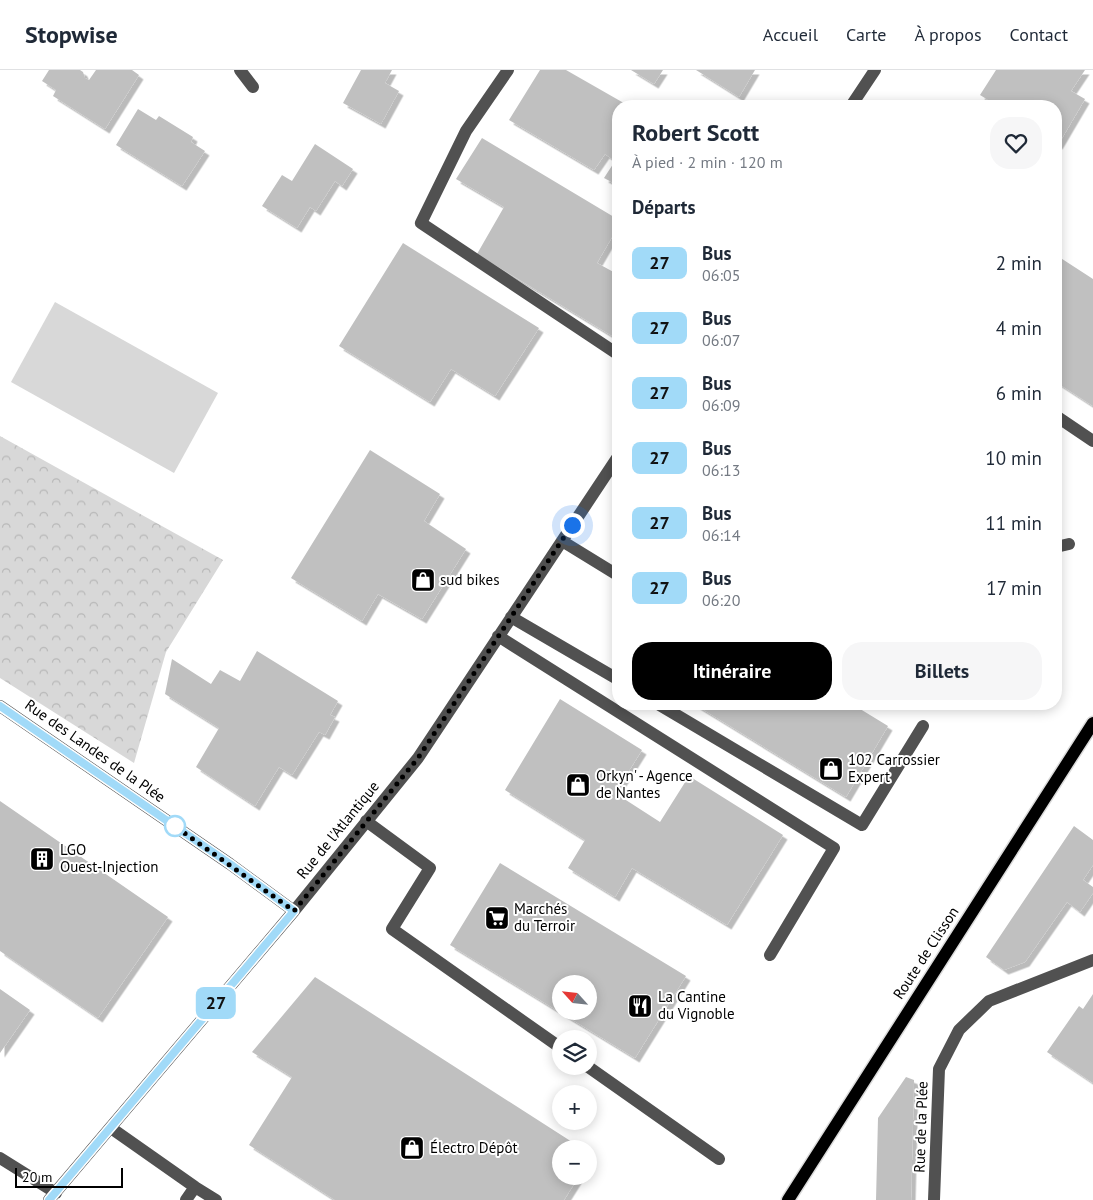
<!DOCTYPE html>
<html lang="fr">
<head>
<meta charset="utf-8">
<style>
  :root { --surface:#fff; --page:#f6f6f7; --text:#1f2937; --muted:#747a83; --line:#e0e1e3; --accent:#000 }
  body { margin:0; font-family:"PT Sans",sans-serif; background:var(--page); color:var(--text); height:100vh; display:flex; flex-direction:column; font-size:19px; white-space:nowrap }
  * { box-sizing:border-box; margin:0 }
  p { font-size:16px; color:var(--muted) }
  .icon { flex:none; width:28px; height:28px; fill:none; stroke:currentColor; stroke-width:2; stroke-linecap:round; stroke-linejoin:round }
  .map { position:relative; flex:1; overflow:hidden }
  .panel { position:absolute; left:612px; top:30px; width:450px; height:610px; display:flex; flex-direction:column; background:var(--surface); border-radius:20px; box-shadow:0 2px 12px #0003 }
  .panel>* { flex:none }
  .badge { padding:0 10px; border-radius:8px; font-size:18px; line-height:32px }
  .needle { width:32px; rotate:297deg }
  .controls { position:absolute; left:552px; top:905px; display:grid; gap:10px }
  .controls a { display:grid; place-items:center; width:45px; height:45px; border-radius:50%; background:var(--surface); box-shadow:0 2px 12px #0003; font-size:25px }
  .scale { position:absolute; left:15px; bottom:12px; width:108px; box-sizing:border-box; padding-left:5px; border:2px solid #000; border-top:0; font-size:14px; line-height:18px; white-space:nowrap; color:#000; -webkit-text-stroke:4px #fff; paint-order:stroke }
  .you { position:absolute; width:25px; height:25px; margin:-12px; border:4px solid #fff; border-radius:50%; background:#1a73e8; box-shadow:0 0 0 8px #1a73e833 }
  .map>.badge { position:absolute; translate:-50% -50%; box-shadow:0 0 0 2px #fff }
  h2 { padding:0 20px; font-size:19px; line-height:45px }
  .round { display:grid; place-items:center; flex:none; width:52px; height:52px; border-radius:20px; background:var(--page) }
  .overview { display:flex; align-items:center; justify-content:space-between; height:85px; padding:0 20px }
  h1 { font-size:24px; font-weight:700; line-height:38px }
  .button { display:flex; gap:10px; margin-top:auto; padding:10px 20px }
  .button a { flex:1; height:58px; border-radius:20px; background:var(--accent); color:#fff; font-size:20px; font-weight:700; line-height:58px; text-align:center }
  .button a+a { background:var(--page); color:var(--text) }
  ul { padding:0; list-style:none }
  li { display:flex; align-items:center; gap:15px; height:65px; padding:0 20px }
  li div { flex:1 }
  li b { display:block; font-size:19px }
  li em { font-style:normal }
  li .badge { min-width:55px; font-weight:700; text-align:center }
  header { display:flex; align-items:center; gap:30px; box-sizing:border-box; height:70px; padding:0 25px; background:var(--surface); border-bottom:1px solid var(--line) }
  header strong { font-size:24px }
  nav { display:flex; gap:28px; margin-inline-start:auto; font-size:18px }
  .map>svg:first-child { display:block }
</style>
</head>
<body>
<header>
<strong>Stopwise</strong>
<nav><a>Accueil</a><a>Carte</a><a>À propos</a><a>Contact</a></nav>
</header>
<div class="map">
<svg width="1093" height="1130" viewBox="0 0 1093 1130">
  <defs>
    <pattern id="forest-crowns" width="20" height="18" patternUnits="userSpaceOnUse" patternTransform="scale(1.25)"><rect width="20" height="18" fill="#d8d8d8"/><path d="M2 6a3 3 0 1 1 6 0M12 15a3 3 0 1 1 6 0" fill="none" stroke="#b8b8b8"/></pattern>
    <filter id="shadow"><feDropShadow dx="4.5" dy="4.5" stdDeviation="0" flood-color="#0004"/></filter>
  </defs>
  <rect width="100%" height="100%" fill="#fff"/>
  <!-- forest -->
  <path fill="url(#forest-crowns)" d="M0,366l223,124 -57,92 -32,111 -134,-85z"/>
  <!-- pitch -->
  <path fill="#d8d8d8" d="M55,232l163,91 -44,80 -163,-91z"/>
  <!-- building -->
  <path fill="#c0c0c0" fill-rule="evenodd" filter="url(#shadow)" d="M49,0h31l3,2 2,6 4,2 7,-10h36l7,5 -34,54 -52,-33 3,-6 -14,-9z
    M361,0h31l-7,13 14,8 -18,33 -38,-21z
    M540,0h26l63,36h-10v80l-15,-8 11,-17 -10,-7 -11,16 -85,-50z
    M631,0h32l-9,14z
    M696,0h59l-16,27z
    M996,0h89l-14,21 14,8 -27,46 -2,-1v-38h-58l-18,-11z
    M138,39l18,11 3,-4 34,21 -2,5 14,9 -23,35 -66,-41z
    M482,68l137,82v5l-22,38 22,12v55l-5,7 -137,-83 27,-47 -48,-28z
    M315,74l38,25 -11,17 -7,-5 -19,30 -6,-4 -13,21 -35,-22 20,-31 10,6z
    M403,173l136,85 -44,68 -44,-27 -21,33 -91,-56z
    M1056,185l37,24v127l-37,-24z
    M370,380l70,44 -16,27 42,28 -44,70 -44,-25 -16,27 -71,-43z
    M257,581l81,50 -8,14 5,2 -10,18 -6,-3 -27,43 -13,-8 -24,39 -59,-39 23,-39 -54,-34 7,-35 39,25 9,-14 20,11z
    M560,629l82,51 -27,43 45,29 29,-46 94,59 -56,90 -95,-57 -17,29 -47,-29 17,-28 -80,-50z
    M694,634h158l36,22 -42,71z
    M0,731l168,116 -70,101 -98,-67z
    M1074,756l19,14v25l-10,15 10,7v6l-13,19 -13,-10 -42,60 -21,8 -18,-13z
    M500,793l186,113 -51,82 -185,-113zM561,914h28v27h-28z
    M315,907l268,172h-22v27h18l-15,24h-229l-86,-55 43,-68 -40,-25z
    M0,919l30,21 -30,43z
    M1093,924v89l-46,-31 32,-46 4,3z
    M906,1007l8,3 -3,120h-35l2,-82z"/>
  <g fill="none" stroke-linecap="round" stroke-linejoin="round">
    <defs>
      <path id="major" d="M788,1130l305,-477"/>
    </defs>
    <!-- major casing -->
    <use href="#major" stroke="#dbdbdb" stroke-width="15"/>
    <!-- minor -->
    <path stroke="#515151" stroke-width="12" d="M240,0l13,17
      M508,0l-42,61 -45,92 198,132
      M851,36l24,-36
      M1056,346l37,25
      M562,471l57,35
      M1056,477l13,-3
      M511,547l108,63
      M498,566l336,212 -64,107
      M658,634l204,121 61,-99
      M0,636l230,158 64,47
      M366,751l64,47 -38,61 169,119
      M587,996l132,93
      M111,1058l84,59 -9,13
      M0,1088l56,35
      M195,1117l21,13
      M49,1130l245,-289 124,-153 201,-303
      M934,1130l5,-131 20,-39 30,-29 104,-41"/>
    <!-- major -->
    <use href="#major" stroke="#000" stroke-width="12"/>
  </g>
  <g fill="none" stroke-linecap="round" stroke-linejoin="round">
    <defs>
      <path id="line" d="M0,636l230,158 64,47 -245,289"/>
    </defs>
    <!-- line casing -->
    <use href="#line" stroke="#fff" stroke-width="11"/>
    <!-- line -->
    <use href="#line" stroke="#a1daf8" stroke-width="8"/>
    <!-- walk -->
    <path stroke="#000" stroke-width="5" stroke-dasharray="0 9" d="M175,756l-6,-4 125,89 124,-153 154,-233"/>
  </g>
  <!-- icons -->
  <defs>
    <symbol id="shop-square" viewBox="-11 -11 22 22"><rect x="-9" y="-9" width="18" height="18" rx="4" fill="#000" stroke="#fff"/><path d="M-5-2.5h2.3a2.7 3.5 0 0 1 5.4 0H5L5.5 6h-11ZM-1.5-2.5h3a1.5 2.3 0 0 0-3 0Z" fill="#fff"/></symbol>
    <symbol id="building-square" viewBox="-11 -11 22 22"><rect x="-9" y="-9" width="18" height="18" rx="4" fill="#000" stroke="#fff"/><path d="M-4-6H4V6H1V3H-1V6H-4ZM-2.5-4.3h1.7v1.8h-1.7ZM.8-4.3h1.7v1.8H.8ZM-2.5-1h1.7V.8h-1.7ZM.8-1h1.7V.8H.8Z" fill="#fff"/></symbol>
    <symbol id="supermarket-square" viewBox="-11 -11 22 22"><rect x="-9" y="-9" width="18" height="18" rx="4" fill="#000" stroke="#fff"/><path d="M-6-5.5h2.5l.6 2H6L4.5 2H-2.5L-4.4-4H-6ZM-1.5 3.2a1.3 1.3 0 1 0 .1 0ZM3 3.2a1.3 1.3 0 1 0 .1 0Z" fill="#fff"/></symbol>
    <symbol id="restaurant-square" viewBox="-11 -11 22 22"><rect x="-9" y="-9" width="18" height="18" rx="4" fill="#000" stroke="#fff"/><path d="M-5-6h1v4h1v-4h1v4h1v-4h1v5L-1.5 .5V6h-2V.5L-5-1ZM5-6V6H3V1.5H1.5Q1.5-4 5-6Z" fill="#fff"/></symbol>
  </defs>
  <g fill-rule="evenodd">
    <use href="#shop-square" x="409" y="496" width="28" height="28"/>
    <use href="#shop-square" x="817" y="685" width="28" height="28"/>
    <use href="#shop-square" x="564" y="701" width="28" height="28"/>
    <use href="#building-square" x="28" y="775" width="28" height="28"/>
    <use href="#supermarket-square" x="483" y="834" width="28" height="28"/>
    <use href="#restaurant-square" x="626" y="922" width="28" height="28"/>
    <use href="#shop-square" x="398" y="1064" width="28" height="28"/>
  </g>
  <!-- markers -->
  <circle fill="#fff" stroke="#a1daf8" stroke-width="2.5" cx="175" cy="756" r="10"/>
  <g text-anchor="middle" stroke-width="4" stroke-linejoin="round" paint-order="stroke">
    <!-- poi labels -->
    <g font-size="15" fill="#000" stroke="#fff" text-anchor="start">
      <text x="440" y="515">sud bikes</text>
      <text x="848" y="695">102 Carrossier<tspan x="848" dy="17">Expert</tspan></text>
      <text x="596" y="711">Orkyn' - Agence<tspan x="596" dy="17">de Nantes</tspan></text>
      <text x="60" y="785">LGO<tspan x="60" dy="17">Ouest-Injection</tspan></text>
      <text x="514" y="844">Marchés<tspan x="514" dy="17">du Terroir</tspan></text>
      <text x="658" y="932">La Cantine<tspan x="658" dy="17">du Vignoble</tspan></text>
      <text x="430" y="1083">Électro Dépôt</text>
    </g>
    <!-- street labels -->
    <g font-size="15" fill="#000" stroke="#fff">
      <text transform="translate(95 681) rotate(35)" y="5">Rue des Landes de la Plée</text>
      <text transform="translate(338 760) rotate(-51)" y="5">Rue de l'Atlantique</text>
      <text transform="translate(926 883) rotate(-57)" y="5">Route de Clisson</text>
      <text transform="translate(921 1057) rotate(-88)" y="5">Rue de la Plée</text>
    </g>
  </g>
</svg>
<div class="controls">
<a><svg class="needle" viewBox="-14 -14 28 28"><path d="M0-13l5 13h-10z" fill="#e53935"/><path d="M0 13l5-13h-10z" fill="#747a83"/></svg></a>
<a><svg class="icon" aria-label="layers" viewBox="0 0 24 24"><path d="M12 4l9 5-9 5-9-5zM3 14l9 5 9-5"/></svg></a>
<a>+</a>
<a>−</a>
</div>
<div class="scale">20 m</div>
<div class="you" style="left:572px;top:455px"></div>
<b class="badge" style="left:216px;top:933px;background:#a1daf8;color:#111">27</b>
<section class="panel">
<div class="overview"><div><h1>Robert Scott</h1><p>À pied · 2 min · 120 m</p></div><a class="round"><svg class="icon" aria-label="heart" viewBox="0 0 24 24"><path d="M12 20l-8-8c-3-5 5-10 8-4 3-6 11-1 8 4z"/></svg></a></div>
<h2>Départs</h2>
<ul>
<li><span class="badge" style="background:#a1daf8;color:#111">27</span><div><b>Bus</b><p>06:05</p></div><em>2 min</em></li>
<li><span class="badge" style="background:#a1daf8;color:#111">27</span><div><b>Bus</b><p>06:07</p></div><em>4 min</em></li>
<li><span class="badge" style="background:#a1daf8;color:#111">27</span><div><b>Bus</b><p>06:09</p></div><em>6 min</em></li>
<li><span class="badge" style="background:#a1daf8;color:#111">27</span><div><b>Bus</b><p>06:13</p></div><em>10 min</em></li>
<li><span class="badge" style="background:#a1daf8;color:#111">27</span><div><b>Bus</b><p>06:14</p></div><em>11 min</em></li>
<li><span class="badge" style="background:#a1daf8;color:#111">27</span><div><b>Bus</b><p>06:20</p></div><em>17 min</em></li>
</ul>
<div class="button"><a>Itinéraire</a><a>Billets</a></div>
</section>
</div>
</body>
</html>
